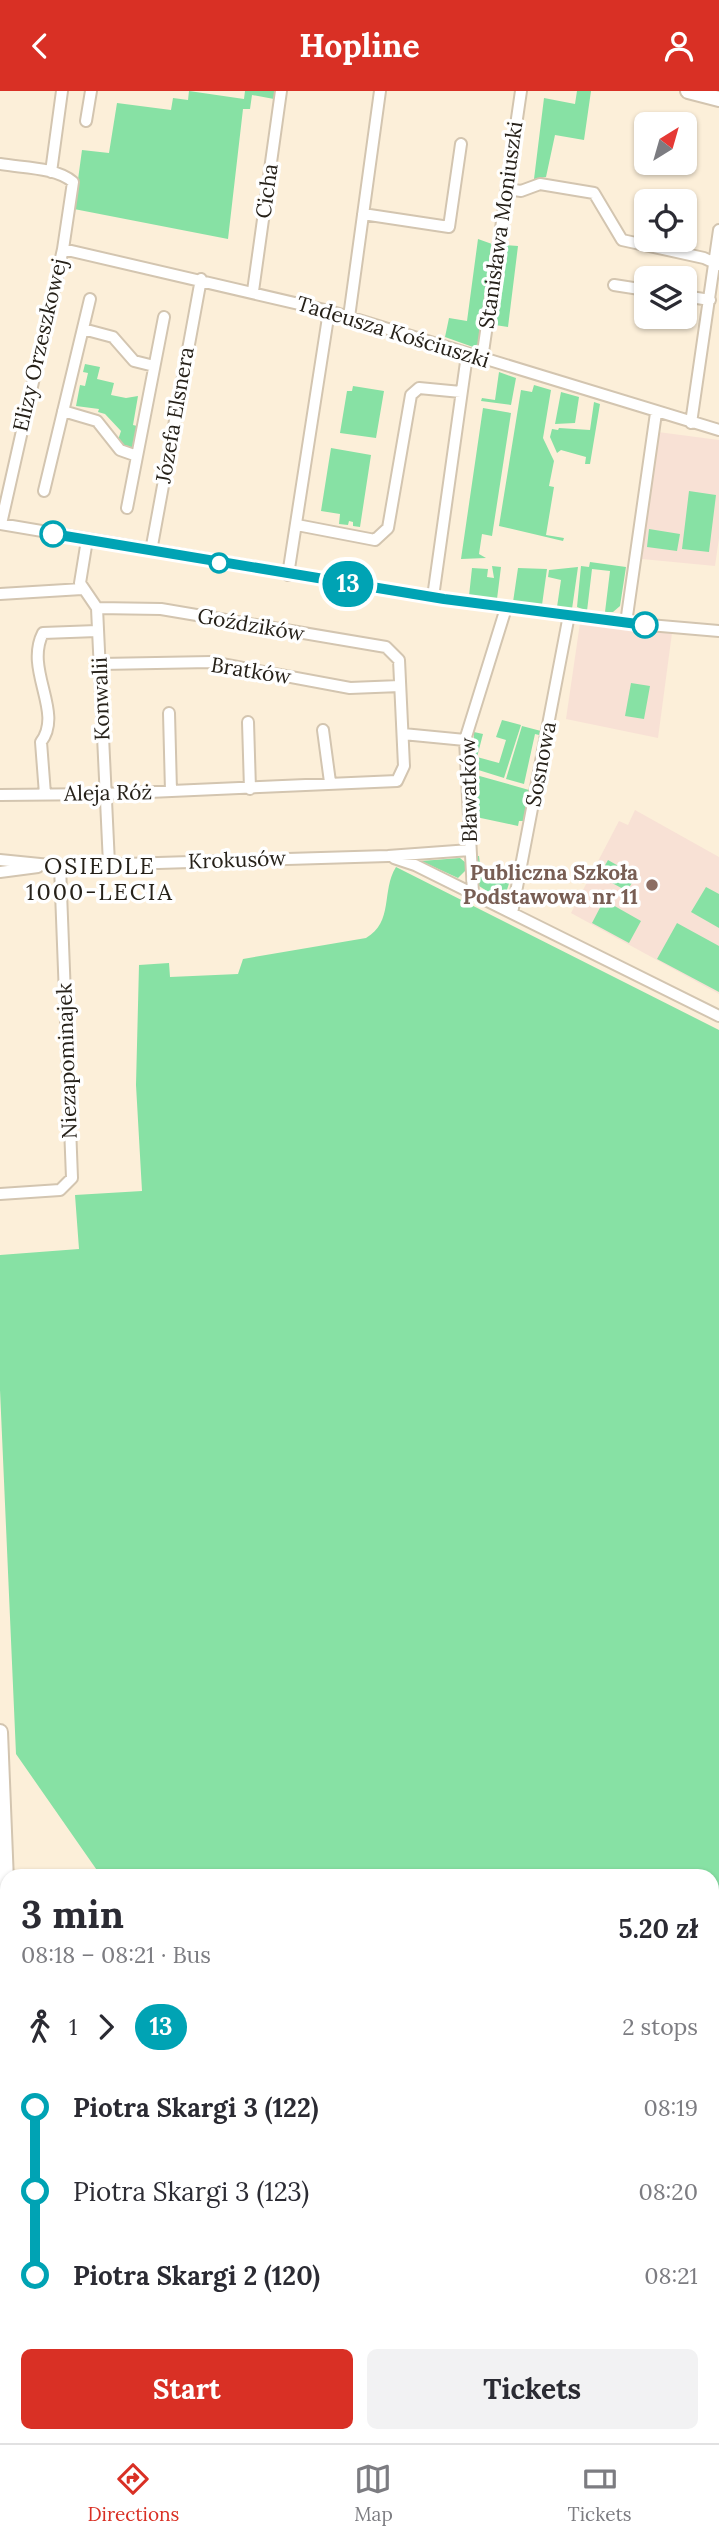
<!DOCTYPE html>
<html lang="en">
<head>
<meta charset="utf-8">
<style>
  :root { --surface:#fff; --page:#f2f2f3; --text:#2b2b33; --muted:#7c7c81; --line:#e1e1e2; --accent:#d93025 }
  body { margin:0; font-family:Lora,serif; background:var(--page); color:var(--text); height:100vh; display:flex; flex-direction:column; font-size:26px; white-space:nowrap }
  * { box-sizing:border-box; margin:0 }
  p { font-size:23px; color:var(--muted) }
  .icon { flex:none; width:38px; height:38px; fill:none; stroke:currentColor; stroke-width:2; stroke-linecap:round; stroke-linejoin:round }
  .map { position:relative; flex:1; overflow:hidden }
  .drawer { position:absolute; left:0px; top:1778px; width:719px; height:574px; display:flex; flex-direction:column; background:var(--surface); border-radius:21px 21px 0 0; box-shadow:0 2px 5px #0004 }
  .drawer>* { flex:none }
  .badge { padding:0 14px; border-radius:23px; font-size:24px; line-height:46px }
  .needle { width:46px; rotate:37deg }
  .fabs { position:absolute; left:634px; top:21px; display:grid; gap:14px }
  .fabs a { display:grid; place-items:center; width:63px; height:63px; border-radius:10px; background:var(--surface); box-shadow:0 2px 5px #0004; font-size:35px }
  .map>.badge { position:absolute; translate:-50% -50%; box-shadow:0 0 0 4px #fff }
  .legs { display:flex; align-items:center; gap:10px; height:77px; padding:0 21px; font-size:23px }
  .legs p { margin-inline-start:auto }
  .head { display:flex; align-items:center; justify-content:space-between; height:119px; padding:0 21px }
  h1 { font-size:38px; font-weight:800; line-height:52px }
  .primary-button { display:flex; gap:14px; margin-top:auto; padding:14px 21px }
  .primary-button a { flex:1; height:80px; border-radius:10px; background:var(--accent); color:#fff; font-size:28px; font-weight:800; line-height:80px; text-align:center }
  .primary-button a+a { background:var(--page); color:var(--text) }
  ul { padding:0 21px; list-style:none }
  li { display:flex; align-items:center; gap:24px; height:84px; font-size:26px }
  li i { display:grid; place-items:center; width:10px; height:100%; margin:0 9px; background:currentColor }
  li i::after { content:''; width:18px; height:18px; margin:-9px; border:5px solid; border-radius:50%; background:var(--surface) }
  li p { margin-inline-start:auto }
  li:first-child i { background:linear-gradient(#0000 50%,currentColor 0) }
  li:last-child i { background:linear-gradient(currentColor 50%,#0000 0) }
  header { display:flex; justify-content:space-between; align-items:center; height:91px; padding:0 21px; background:var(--accent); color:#fff; font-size:32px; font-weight:800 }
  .menu { display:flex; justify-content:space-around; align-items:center; height:98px; border-top:2px solid var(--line); background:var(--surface); font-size:19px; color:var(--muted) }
  .menu a { display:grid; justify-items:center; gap:4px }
  .menu .selected { color:var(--accent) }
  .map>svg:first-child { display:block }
</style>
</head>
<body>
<header><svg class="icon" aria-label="back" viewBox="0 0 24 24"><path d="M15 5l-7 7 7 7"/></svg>Hopline<svg class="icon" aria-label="person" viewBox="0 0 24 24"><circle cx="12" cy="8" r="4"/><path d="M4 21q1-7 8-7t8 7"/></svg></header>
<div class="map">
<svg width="719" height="2352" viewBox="0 0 719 2352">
  <rect width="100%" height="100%" fill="#fcefd9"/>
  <!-- education -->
  <path fill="#f8e1d5" d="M658,341l61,8v98l-4,28 -73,-7z
    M580,532l92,10 -14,105 -92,-19z
    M635,719l84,47v137l-148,-81 48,-92 9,4z"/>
  <!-- green -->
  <path fill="#87e1a4" d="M189,0l55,8 1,-8h31l-2,8 -22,-4 -2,14h-7l-15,130 -154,-30 8,-59 27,3 8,-50 54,7 2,-12 15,2z
    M577,0h14l-7,49 -29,-5 -9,42 -12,2 10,-81 31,6z
    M478,148l14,5 -14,100 -5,3 -28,-10 4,-19 18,3z
    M506,154l12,1 -10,81 -13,-2z
    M85,273l15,3 -3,12 17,4 -3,12 15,3 12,-2 -5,29 8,2 -6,24 -9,-1 -8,-10 3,-9 -16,-17 -7,-2 1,-3 -23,-3 4,-21 5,1 3,-13 -5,-1z
    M499,281l17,6 -5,27 -30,-4 1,-3 13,2z
    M534,294l17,5 -8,48 11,23 -5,25 5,1 -8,48 18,3 -1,3 -64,-15 22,-136 11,2z
    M353,295l31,5 -8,47 -36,-5 7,-42h5z
    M561,301l18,5 -4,26 -20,1z
    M594,311l6,2 -10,60h-5l1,-7 -25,-7 -4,3 -7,-16 2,-8 6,1 1,-2 31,2z
    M483,317l28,5 -19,123 -10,-2 -3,20 7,4 -25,1z
    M331,357l40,7 -11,72 -7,-1v-4l-4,-1 -1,4 -9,-1 1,-10 -19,-3z
    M689,400l27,4 -7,57 -27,-3z
    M649,438l31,5 -3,17 -30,-4z
    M590,471l36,5 -6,39 -7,6h-8l5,-41 -18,-2 -5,42 -10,-4 4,-41 8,1z
    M492,475l9,1 -4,32 -28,-3 3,-28 16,1 -1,8 7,1z
    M578,476l-6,42 -15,-2 4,-27 -13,-3 1,-7z
    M518,477l29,1 -5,36 -29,-3z
    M631,592l19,3 -6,33 -19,-3z
    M502,629l19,5 -17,53 -32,-10 2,-36 9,2 -6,23 22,6 7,-23 -10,-3z
    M522,635l19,5 2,5 -8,-2 -11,50 -18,-5z
    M476,684l53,15 -4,31h-6l-1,5 -42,-9z
    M475,765h4l1,8 23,16 2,-8 7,2 -7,22 -7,2 -19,-12z
    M460,767l6,5v7l-8,8 -37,-17z
    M608,769l28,16 -9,15 -28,-15z
    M396,776l323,163v1413h-220l-5,-7h218v-560h-611l-85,-122 -16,-364v-135l79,-6 -4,-54 67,-4 -6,-106 3,-120 30,-2 1,14 68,-3 5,-15 123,-21c28,-16 15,-47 30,-71z
    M706,796l13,7v34l-28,-16z
    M604,809l37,21 -12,22 -37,-20z
    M677,832l42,23v46l-62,-33z
    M0,1922h7v248l-7,2z
    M129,2345h86l5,7h-90z"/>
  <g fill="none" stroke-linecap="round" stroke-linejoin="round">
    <defs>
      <path id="minor" d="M86,30l5,-30
        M0,73c22,4 56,3 73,18l-10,67 -62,275
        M51,81l11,-81
        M507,98l14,2 19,-7 54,9 28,47 82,18 15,7
        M363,123l86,13 12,-83
        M63,158l266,62 390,119
        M614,194l32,5
        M253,200l28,-200
        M684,205l26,4
        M349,226l31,-226
        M83,238l30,8 21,24 20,5
        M482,268l39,-268
        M63,320l34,10 23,29 17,6
        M691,332l28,-193
        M44,400l46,-192
        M127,417l37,-191
        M0,433l444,75 182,24 93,8
        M297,434l78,15 13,-12 23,-133 8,-7 42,4
        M87,449l-7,43 17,25 12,256
        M151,460l50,-272
        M288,484l41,-264
        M0,503l82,-5
        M433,506l34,-242
        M626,532l30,-210
        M101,573l110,-2 139,26 50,-2
        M169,622l2,78
        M248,631l2,67
        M323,639l7,52
        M403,643l62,6
        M45,703l-4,-52c23,-30 -17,-72 2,-109l54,-2
        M0,704l104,-1 293,-13 7,-15 -5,-106 -13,-13 -225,-38 -64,-1
        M394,767l21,7 304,151
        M0,769l60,6 328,-10 82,-6
        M0,781l38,-5
        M473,802l-8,-153 41,-132
        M512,822l57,-298
        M0,1103l60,-4 12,-12 -12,-312
        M29,2345v7"/>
      <path id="secondary" d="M688,0l31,8
        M0,1641l7,174
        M223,2345l5,7"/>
    </defs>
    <!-- minor casing -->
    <use href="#minor" stroke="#d3c5b0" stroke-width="14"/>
    <!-- secondary casing -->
    <use href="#secondary" stroke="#d3c5b0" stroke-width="18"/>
    <!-- minor -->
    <use href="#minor" stroke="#fff" stroke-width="10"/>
    <!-- secondary -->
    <use href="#secondary" stroke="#fff" stroke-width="14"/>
  </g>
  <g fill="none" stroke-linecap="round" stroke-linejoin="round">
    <defs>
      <path id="line-1" d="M53,443l391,65 201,26"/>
    </defs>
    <!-- line-1 casing -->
    <use href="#line-1" stroke="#fff" stroke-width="16"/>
    <!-- line-1 -->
    <use href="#line-1" stroke="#00a3b4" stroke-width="10"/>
  </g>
  <!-- markers -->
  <g fill="#fff" stroke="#00a3b4" stroke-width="3.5">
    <circle cx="53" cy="443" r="12"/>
    <circle cx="219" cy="472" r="9"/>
    <circle cx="645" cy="534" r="12"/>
  </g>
  <circle fill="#8d6e63" stroke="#fff" stroke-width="2.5" cx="652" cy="794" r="7"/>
  <g text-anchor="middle" stroke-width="7" stroke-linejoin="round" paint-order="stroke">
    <!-- street labels -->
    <g font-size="21" fill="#262119" stroke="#fff">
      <text transform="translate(267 100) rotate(-82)" y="7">Cicha</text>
      <text transform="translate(501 134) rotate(-82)" y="7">Stanisława Moniuszki</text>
      <text transform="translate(393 241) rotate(17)" y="7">Tadeusza Kościuszki</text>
      <text transform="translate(40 254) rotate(-77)" y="7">Elizy Orzeszkowej</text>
      <text transform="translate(175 324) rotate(-80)" y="7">Józefa Elsnera</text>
      <text transform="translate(251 534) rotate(10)" y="7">Goździków</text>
      <text transform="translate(251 580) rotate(9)" y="7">Bratków</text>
      <text transform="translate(101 608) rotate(-92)" y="7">Konwalii</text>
      <text transform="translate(541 673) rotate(-79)" y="7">Sosnowa</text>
      <text transform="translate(469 699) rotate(-91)" y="7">Bławatków</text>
      <text transform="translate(108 702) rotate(-1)" y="7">Aleja Róż</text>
      <text transform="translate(237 769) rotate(-2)" y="7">Krokusów</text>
      <text transform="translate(67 970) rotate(-92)" y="7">Niezapominajek</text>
    </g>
    <!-- education labels -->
    <g font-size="21" font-weight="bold" fill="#785e54" stroke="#fff" text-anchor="end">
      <text x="638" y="789">Publiczna Szkoła<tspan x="638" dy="24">Podstawowa nr 11</tspan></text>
    </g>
    <!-- neighbourhood labels -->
    <g font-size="23" letter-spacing="2" fill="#262119" stroke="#fff">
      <text x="100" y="783">OSIEDLE<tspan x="100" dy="26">1000-LECIA</tspan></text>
    </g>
  </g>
</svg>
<div class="fabs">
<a><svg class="needle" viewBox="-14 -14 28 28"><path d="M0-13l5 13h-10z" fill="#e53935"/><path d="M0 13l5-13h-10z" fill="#7c7c81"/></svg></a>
<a><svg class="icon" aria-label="locate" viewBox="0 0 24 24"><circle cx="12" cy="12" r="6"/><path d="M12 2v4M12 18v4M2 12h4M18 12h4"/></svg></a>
<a><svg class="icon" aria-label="layers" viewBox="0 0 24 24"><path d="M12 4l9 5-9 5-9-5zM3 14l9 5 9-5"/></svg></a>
</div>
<b class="badge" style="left:348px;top:493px;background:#00a3b4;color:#fff">13</b>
<section class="drawer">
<div class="head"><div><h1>3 min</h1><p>08:18 – 08:21 · Bus</p></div><b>5.20 zł</b></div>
<div class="legs"><svg class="icon" aria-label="walk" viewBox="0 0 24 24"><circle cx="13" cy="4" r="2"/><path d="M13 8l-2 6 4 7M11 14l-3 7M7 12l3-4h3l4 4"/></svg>1<svg class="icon" aria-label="forward" viewBox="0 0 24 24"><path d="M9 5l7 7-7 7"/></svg><b class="badge" style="background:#00a3b4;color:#fff">13</b><p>2 stops</p></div>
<ul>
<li><i style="color:#00a3b4"></i><b>Piotra Skargi 3 (122)</b><p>08:19</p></li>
<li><i style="color:#00a3b4"></i><span>Piotra Skargi 3 (123)</span><p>08:20</p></li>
<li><i style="color:#00a3b4"></i><b>Piotra Skargi 2 (120)</b><p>08:21</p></li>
</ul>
<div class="primary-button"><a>Start</a><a>Tickets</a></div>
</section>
</div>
<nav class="menu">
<a class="selected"><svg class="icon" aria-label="directions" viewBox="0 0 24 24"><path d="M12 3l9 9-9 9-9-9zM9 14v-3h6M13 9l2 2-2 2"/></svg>Directions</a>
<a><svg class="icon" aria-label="map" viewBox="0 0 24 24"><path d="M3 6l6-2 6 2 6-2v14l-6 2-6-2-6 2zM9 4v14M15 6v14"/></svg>Map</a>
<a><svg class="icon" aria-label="tickets" viewBox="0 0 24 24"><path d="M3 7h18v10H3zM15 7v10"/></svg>Tickets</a>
</nav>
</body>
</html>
